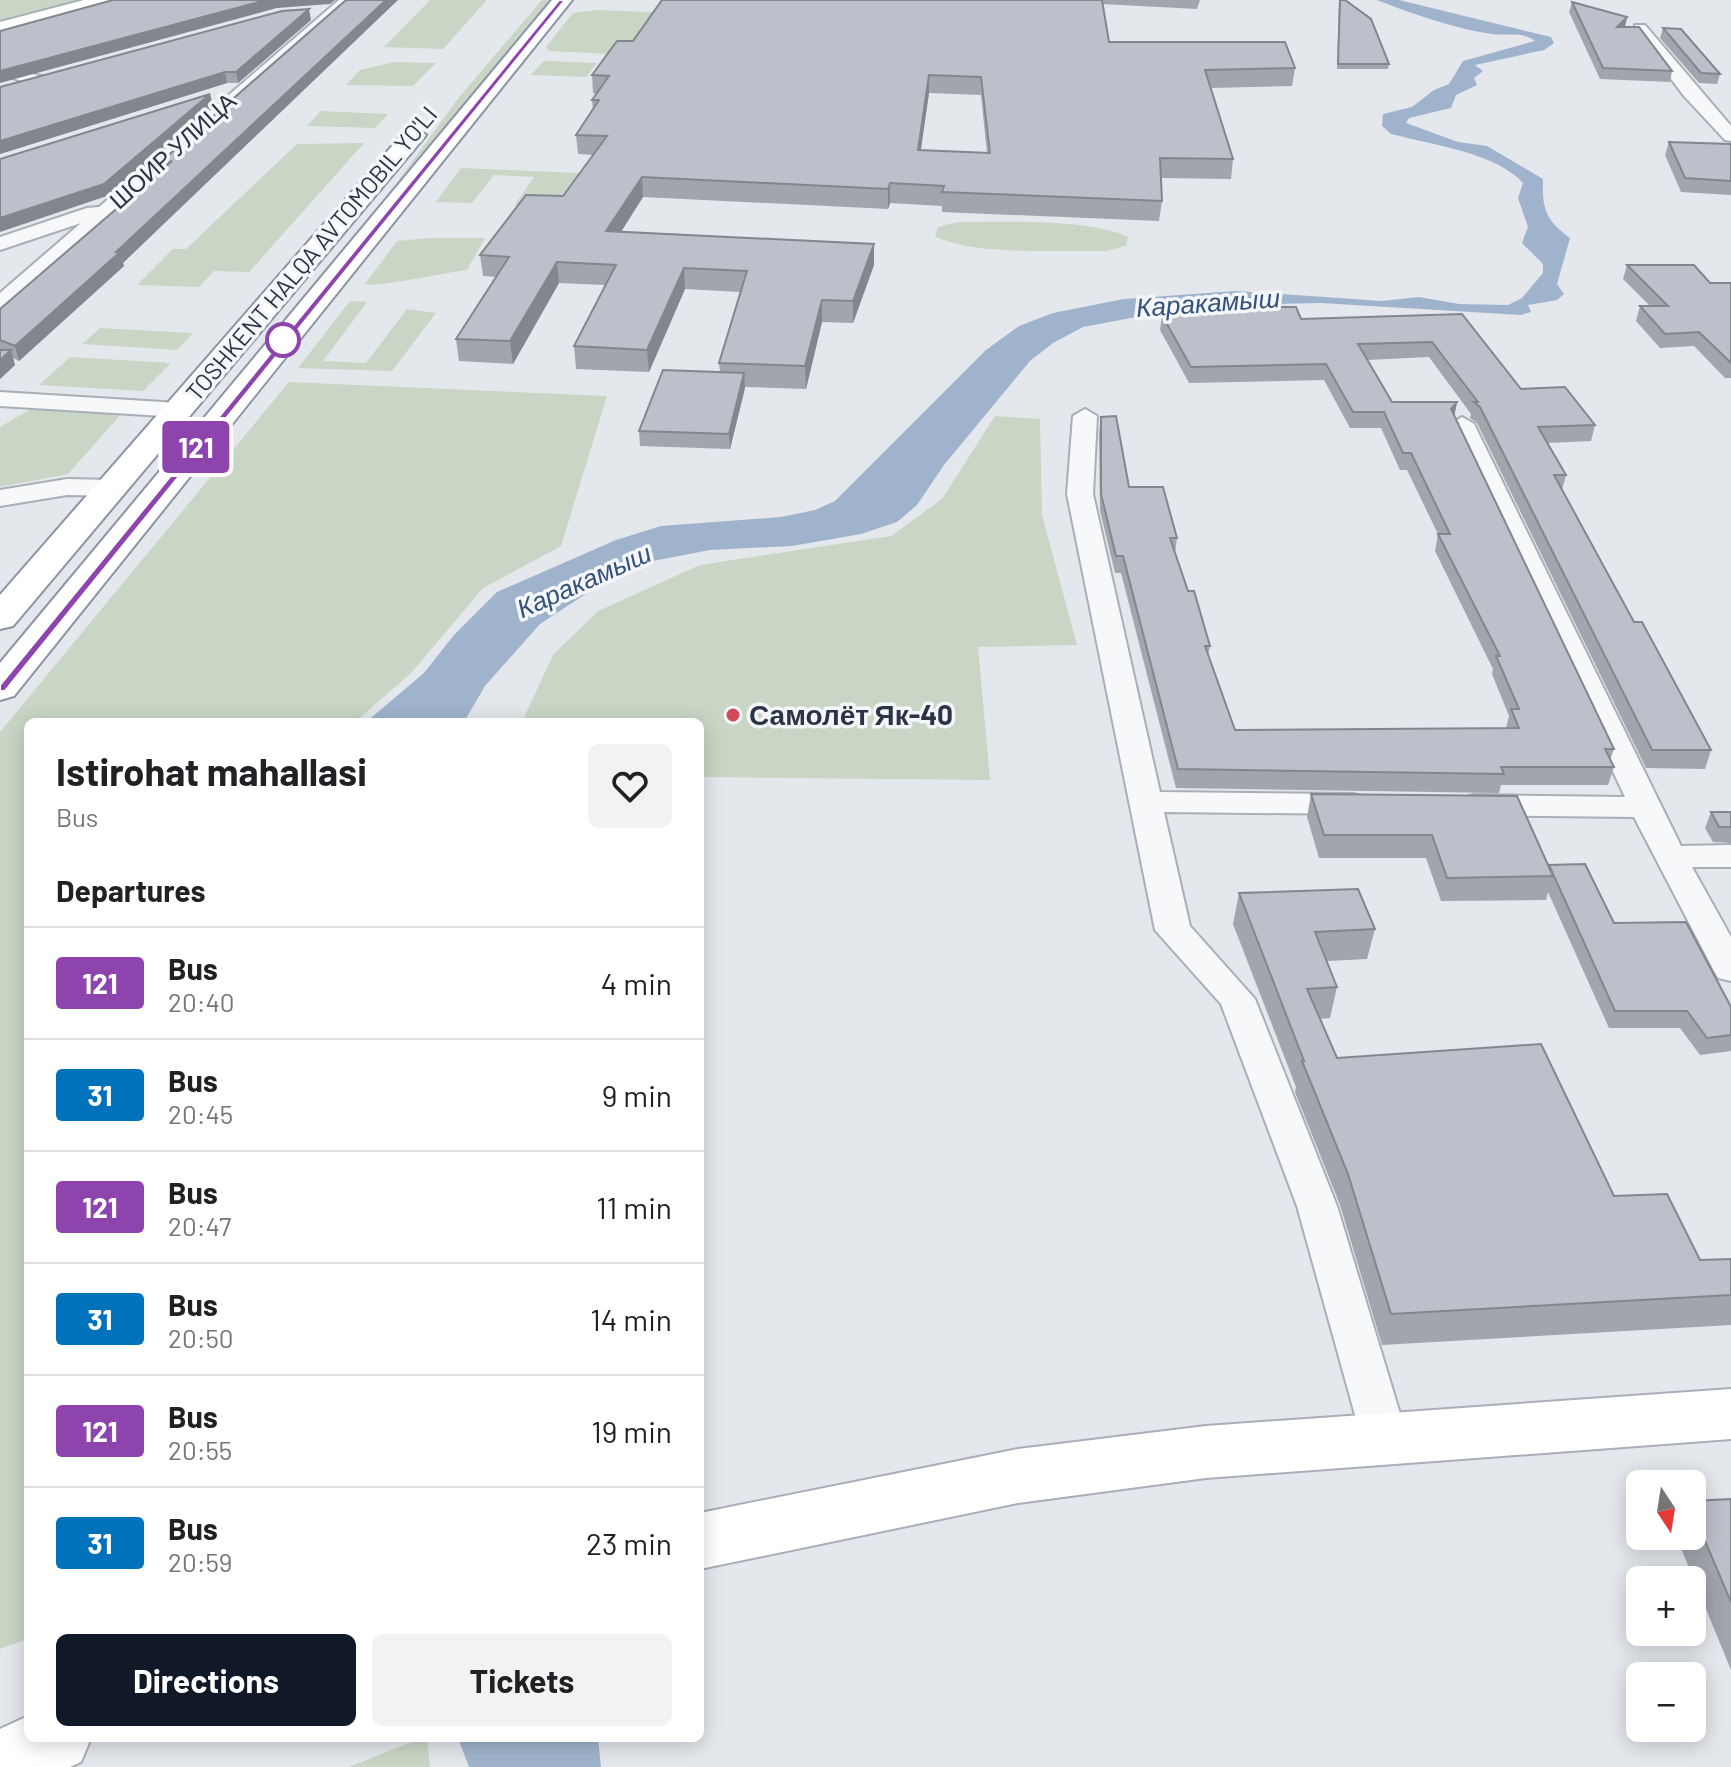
<!DOCTYPE html>
<html lang="en">
<head>
<meta charset="utf-8">
<style>
  :root { --surface:#fff; --page:#f2f2f2; --text:#202124; --muted:#757577; --line:#e0e0e0; --accent:#111827 }
  body { margin:0; font-family:Barlow,sans-serif; background:var(--page); color:var(--text); height:100vh; display:flex; flex-direction:column; font-size:30px; white-space:nowrap }
  * { box-sizing:border-box; margin:0 }
  p { font-size:26px; color:var(--muted) }
  .icon { flex:none; width:44px; height:44px; fill:none; stroke:currentColor; stroke-width:2; stroke-linecap:round; stroke-linejoin:round }
  .map { position:relative; flex:1; overflow:hidden }
  .drawer { position:absolute; left:24px; top:718px; width:680px; height:1024px; display:flex; flex-direction:column; background:var(--surface); border-radius:12px; box-shadow:0 4px 20px #0003 }
  .drawer>* { flex:none }
  .badge { padding:0 16px; border-radius:6px; font-size:28px; line-height:52px }
  .needle { width:52px; rotate:168deg }
  .tools { position:absolute; left:1626px; top:1470px; display:grid; gap:16px }
  .tools a { display:grid; place-items:center; width:80px; height:80px; border-radius:12px; background:var(--surface); box-shadow:0 4px 20px #0003; font-size:40px }
  .map>.badge { position:absolute; translate:-50% -50%; box-shadow:0 0 0 4px #fff }
  h2 { padding:0 32px; font-size:30px; line-height:72px }
  .round { display:grid; place-items:center; flex:none; width:84px; height:84px; border-radius:12px; background:var(--page) }
  .head { display:flex; align-items:center; justify-content:space-between; height:136px; padding:0 32px }
  h1 { font-size:38px; font-weight:700; line-height:60px }
  .action { display:flex; gap:16px; margin-top:auto; padding:16px 32px }
  .action a { flex:1; height:92px; border-radius:12px; background:var(--accent); color:#fff; font-size:32px; font-weight:700; line-height:92px; text-align:center }
  .action a+a { background:var(--page); color:var(--text) }
  ul { padding:0; list-style:none }
  li { display:flex; align-items:center; gap:24px; height:112px; padding:0 32px; border-top:2px solid var(--line) }
  li div { flex:1 }
  li b { display:block; font-size:30px }
  li em { font-style:normal }
  li .badge { min-width:88px; font-weight:700; text-align:center }
  .map>svg:first-child { display:block }
</style>
</head>
<body>
<div class="map">
<svg width="1731" height="1767" viewBox="0 0 1731 1767">
  <rect width="100%" height="100%" fill="#e4e7ec"/>
  <!-- green -->
  <path fill="#c9d6c5" d="M0,0h90l-90,23z
    M430,0h57l-44,49 -59,-2z
    M542,0h9l-153,181 62,-85z
    M596,10l79,3 -23,43 -103,-5 -3,-4 27,-34z
    M544,61l53,2 -11,14 -55,-2z
    M394,62l42,1 -23,23 -67,-1 14,-15z
    M321,111l67,3 -13,14 -68,-2z
    M364,143l-115,129 -35,-1 -15,16 -62,-2 36,-36h13l111,-105z
    M461,168l118,5c-24,32 -24,34 -64,32l19,-28 -40,-2 -22,28 -36,-1z
    M958,222c46,0 130,-4 170,15l-2,9 -20,5c-43,-1 -135,5 -171,-15l3,-9z
    M429,238h56l-18,32c-20,2 -90,18 -102,14l32,-43z
    M350,301l17,1 -44,59 43,2 41,-54 29,4 -44,58 -94,-3z
    M100,328l93,5 -16,17 -95,-6z
    M70,357l101,6 -28,28 -104,-6z
    M289,382l318,14 -46,150 -78,42 -72,85 -56,49h-327v917l-28,10v-917z
    M31,409l92,3 -55,62 -68,13v-60z
    M995,416l45,3 2,96 35,130 -99,2 12,133 -290,-3v-55h-178l31,-67 45,-44 102,-46 191,-29 51,-37z
    M422,1738h5l3,29h-81z"/>
  <!-- water -->
  <path fill="#9fb4cc" d="M1377,0h22l152,37 3,6 -10,7 -69,15 8,6 -9,7 3,7 -21,10 -5,13 -42,10 -3,5 52,19 29,4 56,33c-1,29 2,41 27,59l-13,46 7,10 -7,6 -29,5 3,7 -10,3 -200,-12 -47,1 -138,13 -53,10 -30,16 -23,18 -86,104 -27,40 -20,17 -36,12 -69,12 -82,4 -57,11 -46,19 -67,44 -55,62 -21,36h-98l58,-49 30,-38 43,-43 119,-52 45,-14 120,-9 34,-7 20,-9 151,-151 33,-24 34,-13 71,-14 112,-8 146,10 37,-4 40,7 49,1 14,-7 21,-25v-9l-21,-21 6,-16 -10,-29 5,-15c-26,-30 -94,-39 -132,-49l-9,-8 1,-12 29,-7 22,-17 15,-6 14,-23 72,-20c-12,-10 -29,-5 -43,-7 -40,-6 -79,-20 -115,-34z
    M458,1738h140l3,29h-132z"/>
  <g fill="none" stroke-linecap="round" stroke-linejoin="round">
    <defs>
      <path id="minor" d="M339,0h16l-347,309 -8,1v-17l81,-70 -81,27v-13l87,-29 12,-1z
        M1635,25h10l86,101v15l-6,-1 -41,-44 -49,-65z
        M0,64l43,13 2,4 -8,5 -37,-12z
        M0,392l179,11 12,7 -12,7 -179,-11z
        M1085,409l12,7 -4,78 67,298 193,2 11,3 5,7 -5,7 -11,3 -189,-2 26,114 65,73 82,207 71,234 -7,14 -16,6 -16,-6 -7,-14 -65,-234 -76,-202 -66,-74 -88,-436 6,-78z
        M1462,417l12,7 207,422 50,-1v22h-39l39,70v44l-13,-3 -5,-9 -79,-152 -160,-2 -11,-3 -5,-7 5,-7 11,-3 151,2 -175,-373z
        M67,479l45,1 13,8 -13,8 -45,-1 -67,11v-16z"/>
      <path id="secondary" d="M84,0h33l-3,4 -114,30v-12z
        M1731,1389v50l-525,39 -188,25 -318,66v-56l318,-64 188,-23z
        M28,1716v22h63l-10,24 -11,5h-70v-38z"/>
      <path id="trunk" d="M552,0h20l-558,696 -14,4v-37z
        M414,128l12,7 -4,5 -409,486 -13,3v-34l406,-465z"/>
    </defs>
    <!-- minor casing -->
    <use href="#minor" stroke="#a9aeb7" stroke-width="4"/>
    <!-- secondary casing -->
    <use href="#secondary" stroke="#a9aeb7" stroke-width="4"/>
    <!-- trunk casing -->
    <use href="#trunk" stroke="#8b94a3" stroke-width="4"/>
    <!-- minor -->
    <use href="#minor" fill="#f7f8fa" fill-rule="evenodd"/>
    <!-- secondary -->
    <use href="#secondary" fill="#fff" fill-rule="evenodd"/>
    <!-- trunk -->
    <use href="#trunk" fill="#fff" fill-rule="evenodd"/>
  </g>
  <!-- wall -->
  <path fill="#a1a5ae" fill-rule="evenodd" d="M662,0h538l-3,9 -95,-5 7,38 186,26 -3,18 -81,2 22,71 -2,20 -70,-1 1,23 -3,20 -217,-9v-6l-52,-3 -2,6 -245,-12 -22,35 253,33 -21,58 -31,-1 -16,67 -61,-2 -15,62 -90,-3 -1,-15 81,-59 -1,-9 21,-71 -55,-3 -36,83 -73,-3 -2,-23 31,-61 -46,-2 -46,81 -54,-3 -3,-22 40,-62 -13,-1 -3,-21 83,-59 31,-41 -16,-1 -2,-19 17,-26 -1,-9 5,-6 -4,-1 -1,-18 41,-34zM929,93l52,2 6,58 -67,-3z
    M1339,0l50,64 -1,5h-51z
    M1572,2l53,25 47,44 -2,11 -70,-3 -31,-67z
    M311,20l-73,63h-11l-227,71v-67z
    M1663,28l57,46 -3,10 -18,-1 -39,-45z
    M1669,142l62,2v51l-50,-3 -16,-37z
    M157,174l-34,89 1,3 -105,95 -6,-3 2,7 -15,14v-70z
    M1627,265l83,18h21v95h-6l-31,-32 -34,2 -24,-27 4,-15h10l-27,-27z
    M1462,314l59,75 74,36 -4,16 -44,2 19,32 -4,15 72,132 77,128 -6,19 -59,-1 -169,-345 -7,-5 1,-4 -42,-57 -62,3 25,42h65l-3,14 160,333 -4,11 4,7 -6,18h-107l-2,8 -323,-5 -55,-215h-6l-15,-62 -1,-78 2,-16 28,70 48,51 -2,15 13,38 22,55 -2,9 27,75 271,-2 3,-12 -17,-42 1,-5 -58,-118 3,-17 -31,-64h-7l-19,-42h-31l-26,-48 -135,3 -29,-53 2,-15 139,4z
    M1311,794l237,72 66,57 117,84v44l-31,4 -20,-27h-71l-61,-136 -2,8 -105,1 -15,-43h-107l-12,-41z
    M1711,812h20v31l-18,-1 -8,-14z
    M1239,893l136,36 -8,30 -40,2 10,26 -7,31 -10,1 17,39 277,138 86,64 31,-1v66l-349,20 -42,-140 -45,-113 1,-5 -63,-163z
    M1731,1499v171l-55,-134h16v-35z"/>
  <!-- shaded-wall -->
  <path fill="#83868d" d="M266,0h69l-5,4 -53,4 -277,75v-12z
    M386,0h12l-275,263 1,3 -105,95 -4,-15z
    M309,9l2,11 -73,63 -2,-11z
    M1627,17l-2,10h-8z
    M225,72l2,11 -227,71v-13z
    M929,75v18l-11,77v-20z
    M210,94l3,11 -106,91 -107,36v-14z
    M172,161l-13,18 -3,-13z
    M642,177l1,20 -35,55 -2,-21z
    M890,183v20l-2,6v-20z
    M874,244v21l-21,58v-22z
    M557,262l2,21 -46,81 -3,-23z
    M684,268l1,21 -36,83 -2,-22z
    M822,300v22l-16,67 -1,-23z
    M11,350l4,15 -15,14v-19z
    M744,373l1,15 -15,61 -1,-15z
    M1457,402l-3,16 -3,-9z"/>
  <!-- building -->
  <path fill="#bbc0ca" stroke="#83868d" stroke-width="2" fill-rule="evenodd" d="M113,0h153l-266,71v-40z
    M346,0h40l-270,252h4l-105,94 -15,-6v-31l172,-148 -16,5z
    M662,0h440l7,42h176l10,26 -90,2 28,89 -73,-1 2,43 -220,-9 2,-6 -54,-3 -2,6 -246,-12 -36,54 268,13 -21,57 -31,-1 -17,66 -86,-3 28,-92 -63,-3 -37,82 -73,-4 42,-81 -59,-3 -47,79 -54,-2 53,-82 -29,-2 46,-60 37,1 44,-60 -31,-1 23,-35h-7l17,-24 -17,-1 25,-34h16zM929,75l52,2 9,76 -72,-3z
    M1340,0h5l26,19 18,45h-51z
    M1572,2l55,15 -10,10h22l33,44 -69,-3z
    M309,9l-73,63h-11l-225,69v-54l282,-76z
    M1663,28l18,1 39,45 -19,-1z
    M210,94l-106,90 -104,34v-59z
    M1669,142l62,2v37l-46,-3z
    M1627,265h67l16,18h21v80l-32,-31 -34,2 -25,-28h28z
    M1217,307h79l5,12 161,-5 59,75 44,-2 30,38 -57,2 28,48h-12l80,147h8l69,128h-59l-172,-343 -6,-5h4l-46,-60 -74,2 34,58h65l-6,7 163,340h-9l9,18h-113l3,7 -326,-5 -55,-213h-7l-15,-62v-77l15,-1 13,71h34l14,51h-7l18,53h6l16,55h-5l30,84 284,-2 -8,-19h8l-23,-53h4l-62,-122h12l-39,-81h-8l-19,-41h-31l-27,-48 -135,3 -29,-52z
    M0,350h11l-11,10z
    M663,370l81,3 -15,61 -90,-3z
    M1311,794l206,2 36,80 -106,2 -15,-43h-108z
    M1711,812h20v15h-12z
    M1585,864l29,59 72,-1 45,85v28l-24,3 -20,-27h-72l-66,-146z
    M1358,889l17,40 -60,3 22,55 -30,2 30,69 204,-14 73,152 53,-2 33,66 31,-1v36l-340,19 -43,-140 -46,-113h2l-65,-168z
    M1731,1499v103l-39,-92v-9z"/>
  <!-- line -->
  <path fill="#8e44ad" stroke="#fff" stroke-width="2" d="M559,0h6l-560,691h-5v-6z"/>
  <!-- markers -->
  <circle fill="#fff" stroke="#8e44ad" stroke-width="4" cx="283" cy="340" r="16"/>
  <circle fill="#d1495b" stroke="#f4f6f9" stroke-width="3" cx="733" cy="715" r="8"/>
  <g text-anchor="middle" stroke-width="7" stroke-linejoin="round" paint-order="stroke">
    <!-- far-street labels -->
    <g font-size="24" fill="#2b3445" stroke="#f4f6f9">
      <text transform="translate(173 151) rotate(-42)" y="8">ШОИР УЛИЦА</text>
      <text transform="translate(312 254) rotate(-50)" y="8">TOSHKENT HALQA AVTOMOBIL YO'LI</text>
    </g>
    <!-- far-water labels -->
    <g font-size="26" font-style="italic" fill="#34527a" stroke="#f4f6f9">
      <text transform="translate(1208 303) rotate(-4)" y="9">Каракамыш</text>
      <text transform="translate(584 581) rotate(-24)" y="9">Каракамыш</text>
    </g>
    <!-- poi labels -->
    <g font-size="28" font-weight="bold" fill="#2b3445" stroke="#f4f6f9" text-anchor="start">
      <text x="749" y="725">Самолёт Як-40</text>
    </g>
  </g>
</svg>
<div class="tools">
<a><svg class="needle" viewBox="-14 -14 28 28"><path d="M0-13l5 13h-10z" fill="#e53935"/><path d="M0 13l5-13h-10z" fill="#757577"/></svg></a>
<a>+</a>
<a>−</a>
</div>
<b class="badge" style="left:196px;top:447px;background:#8e44ad;color:#fff">121</b>
<section class="drawer">
<div class="head"><div><h1>Istirohat mahallasi</h1><p>Bus</p></div><a class="round"><svg class="icon" aria-label="heart" viewBox="0 0 24 24"><path d="M12 20l-8-8c-3-5 5-10 8-4 3-6 11-1 8 4z"/></svg></a></div>
<h2>Departures</h2>
<ul>
<li><span class="badge" style="background:#8e44ad;color:#fff">121</span><div><b>Bus</b><p>20:40</p></div><em>4 min</em></li>
<li><span class="badge" style="background:#0072bc;color:#fff">31</span><div><b>Bus</b><p>20:45</p></div><em>9 min</em></li>
<li><span class="badge" style="background:#8e44ad;color:#fff">121</span><div><b>Bus</b><p>20:47</p></div><em>11 min</em></li>
<li><span class="badge" style="background:#0072bc;color:#fff">31</span><div><b>Bus</b><p>20:50</p></div><em>14 min</em></li>
<li><span class="badge" style="background:#8e44ad;color:#fff">121</span><div><b>Bus</b><p>20:55</p></div><em>19 min</em></li>
<li><span class="badge" style="background:#0072bc;color:#fff">31</span><div><b>Bus</b><p>20:59</p></div><em>23 min</em></li>
</ul>
<div class="action"><a>Directions</a><a>Tickets</a></div>
</section>
</div>
</body>
</html>
